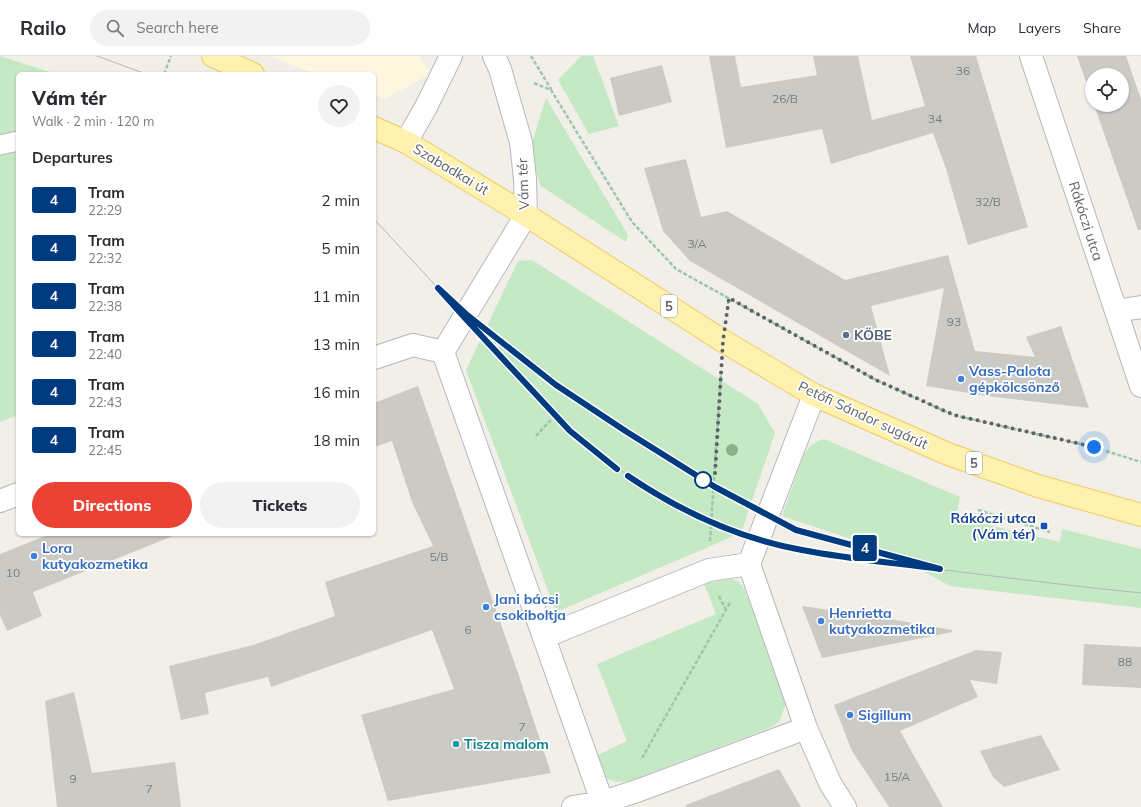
<!DOCTYPE html>
<html lang="en">
<head>
<meta charset="utf-8">
<style>
  :root { --surface:#fff; --page:#f2f2f3; --text:#2b2b33; --muted:#7c7c81; --line:#e1e1e2; --accent:#ea4335 }
  body { margin:0; font-family:Mulish,sans-serif; background:var(--page); color:var(--text); height:100vh; display:flex; flex-direction:column; font-size:15px; white-space:nowrap }
  * { box-sizing:border-box; margin:0 }
  p { font-size:13px; color:var(--muted) }
  .icon { flex:none; width:22px; height:22px; fill:none; stroke:currentColor; stroke-width:2; stroke-linecap:round; stroke-linejoin:round }
  .map { position:relative; flex:1; overflow:hidden }
  .sheet { position:absolute; left:16px; top:16px; width:360px; height:464px; display:flex; flex-direction:column; background:var(--surface); border-radius:6px; box-shadow:0 1px 3px #0004 }
  .sheet>* { flex:none }
  .badge { padding:0 8px; border-radius:3px; font-size:14px; line-height:26px }
  .controls { position:absolute; left:1085px; top:12px; display:grid; gap:8px }
  .controls a { display:grid; place-items:center; width:44px; height:44px; border-radius:50%; background:var(--surface); box-shadow:0 1px 3px #0004; font-size:20px }
  .you { position:absolute; width:20px; height:20px; margin:-10px; border:3px solid #fff; border-radius:50%; background:#1a73e8; box-shadow:0 0 0 6px #1a73e833 }
  .map>.badge { position:absolute; translate:-50% -50%; box-shadow:0 0 0 2px #fff }
  h2 { padding:0 16px; font-size:15px; line-height:36px }
  .round { display:grid; place-items:center; flex:none; width:42px; height:42px; border-radius:21px; background:var(--page) }
  .overview { display:flex; align-items:center; justify-content:space-between; height:68px; padding:0 16px }
  h1 { font-size:19px; font-weight:800; line-height:30px }
  .action { display:flex; gap:8px; margin-top:auto; padding:8px 16px }
  .action a { flex:1; height:46px; border-radius:24px; background:var(--accent); color:#fff; font-size:16px; font-weight:800; line-height:46px; text-align:center }
  .action a+a { background:var(--page); color:var(--text) }
  ul { padding:0; list-style:none }
  li { display:flex; align-items:center; gap:12px; height:48px; padding:0 16px }
  li div { flex:1 }
  li b { display:block; font-size:15px }
  li em { font-style:normal }
  li .badge { min-width:44px; font-weight:700; text-align:center }
  header { display:flex; align-items:center; gap:24px; box-sizing:border-box; height:56px; padding:0 20px; background:var(--surface); border-bottom:1px solid var(--line) }
  header strong { font-size:19px }
  nav { display:flex; gap:22px; margin-inline-start:auto; font-size:14px }
  .search { width:280px; height:36px; background:var(--page); display:flex; align-items:center; gap:10px; box-sizing:border-box; padding:0 14px; border-radius:22px; color:var(--muted); font-size:15px }
  .map>svg:first-child { display:block }
</style>
</head>
<body>
<header>
<strong>Railo</strong>
<div class="search"><svg class="icon" aria-label="search" viewBox="0 0 24 24"><circle cx="10" cy="10" r="6"/><path d="M15 15l6 6"/></svg>Search here</div>
<nav><a>Map</a><a>Layers</a><a>Share</a></nav>
</header>
<div class="map">
<svg width="1141" height="751" viewBox="0 0 1141 751">
  <rect width="100%" height="100%" fill="#f1efe8"/>
  <!-- commercial -->
  <path fill="#fef7e0" d="M269,0h151l9,18 -44,25 -11,-4v-21h-57z"/>
  <!-- green -->
  <path fill="#c5e8c5" d="M0,0l56,18h-38v341l-18,7z
    M581,0h12l26,70 -30,8 -31,-54z
    M546,42l82,137 -2,7 -85,-56 -12,-34z
    M532,204l226,144 17,29 -34,100 -185,79 -90,-242 52,-109z
    M824,383l136,58 -4,20 104,25 2,-13 79,20v59l-191,-22 -63,-35 -105,-35 22,-61c5,-9 10,-13 20,-16z
    M731,522l9,5 5,7 41,113 -7,19 -10,6 -139,53 -14,1 -10,-4 -8,-23 29,-14 -30,-77 119,-50 -12,-30z"/>
  <!-- building -->
  <path fill="#cccac5" d="M709,0h26l6,31 76,-12 -4,-19h45l14,64 53,-14 -15,-50h66l52,171 -60,18 -22,-76 -13,-36 -102,31 -9,-35 -96,19z
    M1077,0h49l15,43v131h-3l-44,-125h28v-30h-30v24z
    M662,9l10,37 -53,14 -9,-38z
    M686,103l15,58 26,-6 118,69 103,-25 27,96 60,6 -9,-20 35,-11 28,82 -102,-12 -61,-10 18,-98 -73,18 19,70 -200,-115 -27,-30 -19,-63z
    M418,330l99,284 34,103 -163,28 -27,-86 93,-26 -22,-59 -161,57 -3,-10 -63,16 4,21 -28,6 -12,-54 84,-21 82,-29 -10,-34 108,-36 -21,-44 -20,-61 -18,6v-44z
    M50,478h123v2l-140,56 9,24 -35,15 -7,-16v-61z
    M802,550l77,11 73,13v2l-130,26z
    M1084,588l57,3v41l-59,-3z
    M976,594l26,2 -5,32 -27,-4 8,17 -78,34 43,76h-54l-37,-56 -18,-46z
    M74,636l18,81 83,-11 6,45h-124l-12,-106z
    M1041,679l19,35 -56,17 -11,-10 -13,-26z
    M779,713l22,38h-115v-2z"/>
  <g fill="none" stroke-linecap="round" stroke-linejoin="round">
    <defs>
      <path id="lane" d="M0,89l18,-4"/>
      <path id="street" d="M494,0l6,13 21,73 4,37 1,36 -83,137 161,455
        M1031,0l110,330
        M406,86l20,-35 25,-51
        M1116,255l25,-4
        M374,302l39,-13 30,7
        M814,339l-65,169 57,164 24,55 15,24
        M0,445l18,-7
        M544,581l165,-67 40,-6
        M573,751l30,-5 34,-11 169,-63"/>
      <path id="primary" d="M213,0l40,18
        M374,72l32,14 120,73 197,126 91,54 134,59 90,32 103,29"/>
    </defs>
    <!-- lane casing -->
    <use href="#lane" stroke="#b5b8bc" stroke-width="21"/>
    <!-- street casing -->
    <use href="#street" stroke="#b5b8bc" stroke-width="24"/>
    <!-- primary casing -->
    <use href="#primary" stroke="#f2c960" stroke-width="24"/>
    <!-- path -->
    <path stroke="#9cc7a9" stroke-width="2.5" stroke-dasharray="4 2" stroke-linecap="butt" d="M531,0l20,33
      M164,18l7,-18
      M534,27l17,7 81,132 44,47 200,111 77,35 140,32 48,15
      M727,254l2,-12
      M536,380l23,-25
      M978,454l72,22
      M710,485l11,-169
      M719,540l7,14
      M642,702l89,-157"/>
    <!-- lane -->
    <use href="#lane" stroke="#fff" stroke-width="19"/>
    <!-- street -->
    <use href="#street" stroke="#fff" stroke-width="22"/>
    <!-- primary -->
    <use href="#primary" stroke="#fff2af" stroke-width="22"/>
    <!-- tram -->
    <path stroke="#b6b7b8" stroke-width="1" d="M97,0l49,18
      M374,163l196,212c44,36 90,70 143,92 61,26 127,33 192,42 79,10 157,20 236,28
      M466,258l91,71 70,47 88,55 81,43 111,30"/>
  </g>
  <!-- trees -->
  <circle fill="#89b387" cx="732" cy="394" r="6"/>
  <g fill="none" stroke-linecap="round" stroke-linejoin="round">
    <defs>
      <path id="line" d="M617,413l-47,-38 -106,-114 -26,-29 28,26 90,71 71,47 88,55 81,43 144,39c-45,-6 -92,-10 -138,-19 -62,-11 -122,-39 -174,-74"/>
    </defs>
    <!-- line casing -->
    <use href="#line" stroke="#fff" stroke-width="9"/>
    <!-- line -->
    <use href="#line" stroke="#003b80" stroke-width="6"/>
    <!-- walk -->
    <path stroke="#5f6368" stroke-width="4" stroke-dasharray="0 7.2" d="M703,424l12,-6 8,-133 6,-43 147,82 78,35 140,32"/>
  </g>
  <!-- markers -->
  <circle fill="#5c6f8a" stroke="#fff" stroke-width="1.5" cx="846" cy="279" r="4"/>
  <g fill="#3f7fe0" stroke="#fff" stroke-width="1.5">
    <circle cx="961" cy="323" r="4"/>
    <circle cx="34" cy="500" r="4"/>
    <circle cx="486" cy="551" r="4"/>
    <circle cx="821" cy="565" r="4"/>
    <circle cx="850" cy="659" r="4"/>
  </g>
  <circle fill="#fff" stroke="#003b80" stroke-width="2" cx="703" cy="424" r="8"/>
  <rect fill="#1a4fb4" stroke="#fff" stroke-width="1.5" x="1040" y="466" width="8" height="8" rx="2"/>
  <circle fill="#0f9aa8" stroke="#fff" stroke-width="1.5" cx="456" cy="688" r="4"/>
  <g text-anchor="middle" stroke-width="3.5" stroke-linejoin="round" paint-order="stroke">
    <!-- number labels -->
    <g font-size="12" fill="#7a7d7f">
      <text x="963" y="19">36</text>
      <text x="785" y="47">26/B</text>
      <text x="935" y="67">34</text>
      <text x="988" y="150">32/B</text>
      <text x="697" y="192">3/A</text>
      <text x="954" y="270">93</text>
      <text x="439" y="505">5/B</text>
      <text x="13" y="521">10</text>
      <text x="468" y="578">6</text>
      <text x="1125" y="610">88</text>
      <text x="522" y="675">7</text>
      <text x="897" y="725">15/A</text>
      <text x="73" y="727">9</text>
      <text x="149" y="737">7</text>
    </g>
    <!-- shield labels -->
    <g fill="#fff" stroke="#8f9295" stroke-width="1">
      <rect x="661" y="239" width="16" height="22" rx="3"/>
      <rect x="966" y="396" width="16" height="22" rx="3"/>
    </g>
    <g font-size="13" font-weight="bold" fill="#5f6368">
      <text x="669" y="255">5</text>
      <text x="974" y="412">5</text>
    </g>
    <!-- street labels -->
    <g font-size="14" fill="#5f6368" stroke="#fff">
      <text transform="translate(451 113) rotate(31)" y="5">Szabadkai út</text>
      <text transform="translate(523 128) rotate(-92)" y="5">Vám tér</text>
      <text transform="translate(1086 165) rotate(72)" y="5">Rákóczi utca</text>
      <text transform="translate(863 359) rotate(25)" y="5">Petőfi Sándor sugárút</text>
    </g>
    <!-- service labels -->
    <g font-size="14" font-weight="bold" fill="#4e5e75" stroke="#fff" text-anchor="start">
      <text x="854" y="284">KÖBE</text>
    </g>
    <!-- shop labels -->
    <g font-size="14" font-weight="bold" fill="#366cbe" stroke="#fff" text-anchor="start">
      <text x="969" y="320">Vass-Palota<tspan x="969" dy="16">gépkölcsönző</tspan></text>
      <text x="42" y="497">Lora<tspan x="42" dy="16">kutyakozmetika</tspan></text>
      <text x="494" y="548">Jani bácsi<tspan x="494" dy="16">csokiboltja</tspan></text>
      <text x="829" y="562">Henrietta<tspan x="829" dy="16">kutyakozmetika</tspan></text>
      <text x="858" y="664">Sigillum</text>
    </g>
    <!-- transit labels -->
    <g font-size="14" font-weight="bold" fill="#164399" stroke="#fff" text-anchor="end">
      <text x="1036" y="467">Rákóczi utca<tspan x="1036" dy="16">(Vám tér)</tspan></text>
    </g>
    <!-- culture labels -->
    <g font-size="14" font-weight="bold" fill="#0d838f" stroke="#fff" text-anchor="start">
      <text x="464" y="693">Tisza malom</text>
    </g>
  </g>
</svg>
<div class="controls">
<a><svg class="icon" aria-label="locate" viewBox="0 0 24 24"><circle cx="12" cy="12" r="6"/><path d="M12 2v4M12 18v4M2 12h4M18 12h4"/></svg></a>
</div>
<div class="you" style="left:1094px;top:391px"></div>
<b class="badge" style="left:865px;top:492px;background:#003b80;color:#fff">4</b>
<section class="sheet">
<div class="overview"><div><h1>Vám tér</h1><p>Walk · 2 min · 120 m</p></div><a class="round"><svg class="icon" aria-label="heart" viewBox="0 0 24 24"><path d="M12 20l-8-8c-3-5 5-10 8-4 3-6 11-1 8 4z"/></svg></a></div>
<h2>Departures</h2>
<ul>
<li><span class="badge" style="background:#003b80;color:#fff">4</span><div><b>Tram</b><p>22:29</p></div><em>2 min</em></li>
<li><span class="badge" style="background:#003b80;color:#fff">4</span><div><b>Tram</b><p>22:32</p></div><em>5 min</em></li>
<li><span class="badge" style="background:#003b80;color:#fff">4</span><div><b>Tram</b><p>22:38</p></div><em>11 min</em></li>
<li><span class="badge" style="background:#003b80;color:#fff">4</span><div><b>Tram</b><p>22:40</p></div><em>13 min</em></li>
<li><span class="badge" style="background:#003b80;color:#fff">4</span><div><b>Tram</b><p>22:43</p></div><em>16 min</em></li>
<li><span class="badge" style="background:#003b80;color:#fff">4</span><div><b>Tram</b><p>22:45</p></div><em>18 min</em></li>
</ul>
<div class="action"><a>Directions</a><a>Tickets</a></div>
</section>
</div>
</body>
</html>
